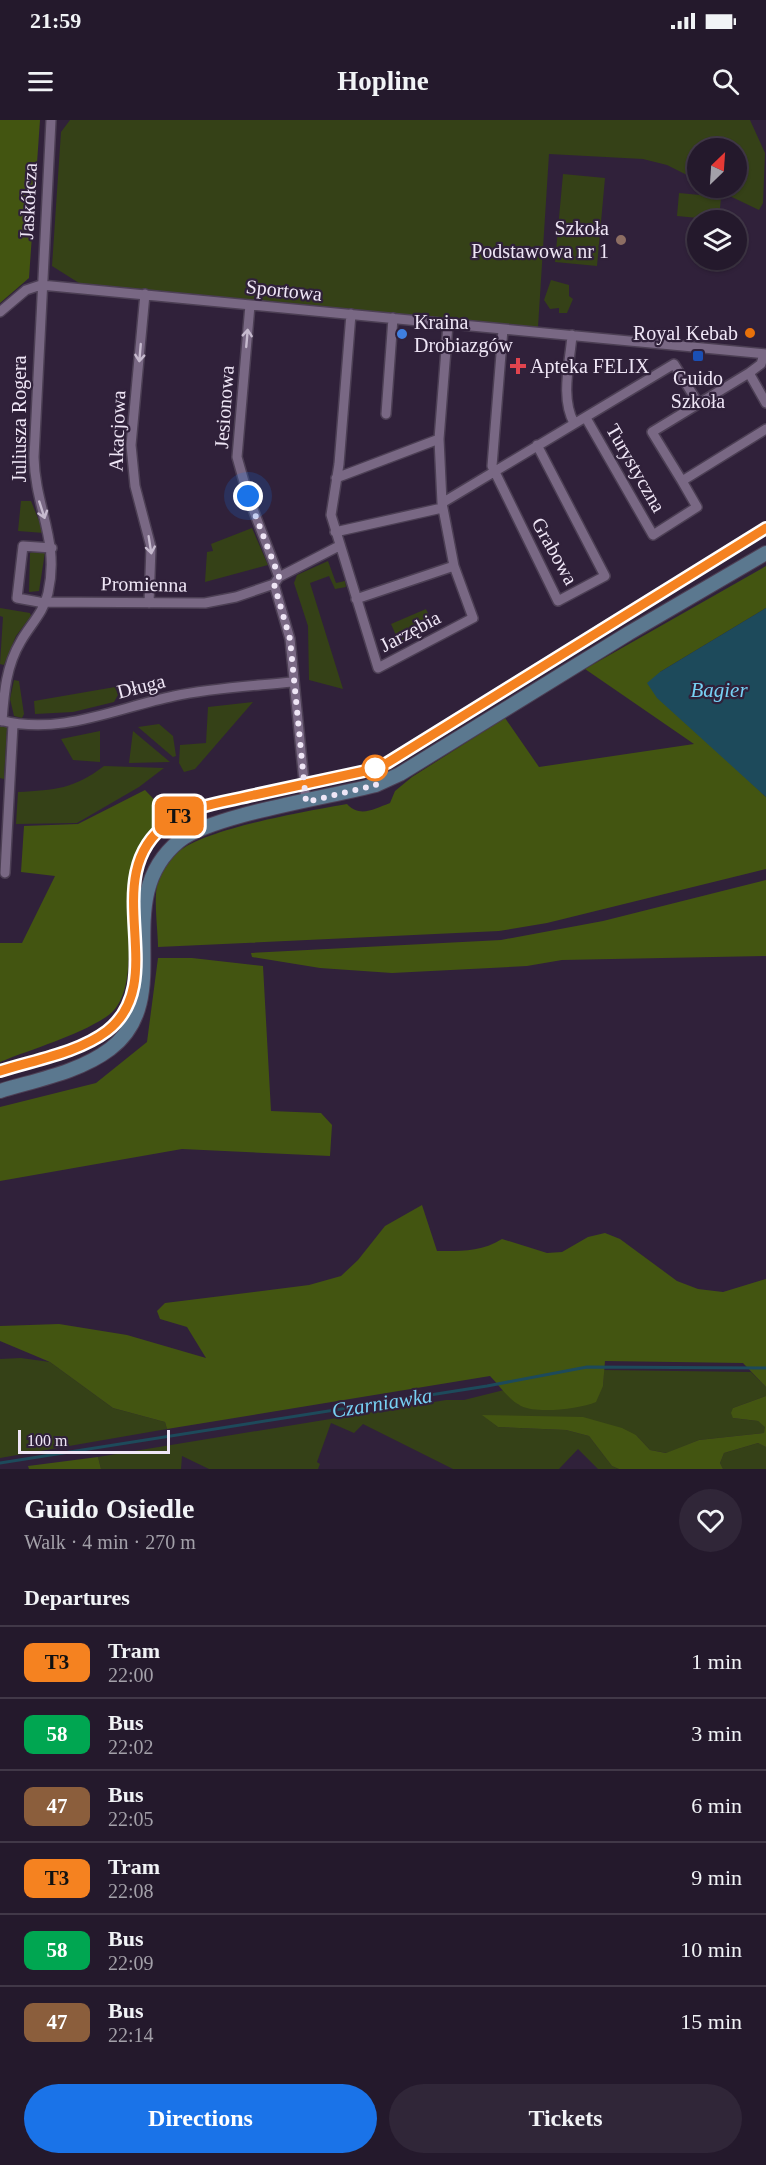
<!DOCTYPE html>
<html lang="en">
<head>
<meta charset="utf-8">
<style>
  :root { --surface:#24192c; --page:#302638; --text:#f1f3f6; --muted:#a3a0a9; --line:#413848; --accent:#1a73e8 }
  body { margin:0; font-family:"Times New Roman",serif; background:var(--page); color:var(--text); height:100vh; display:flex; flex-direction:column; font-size:22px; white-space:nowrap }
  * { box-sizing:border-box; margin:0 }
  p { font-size:20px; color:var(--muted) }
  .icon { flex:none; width:33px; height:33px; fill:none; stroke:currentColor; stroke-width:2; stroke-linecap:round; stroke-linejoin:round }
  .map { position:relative; height:1349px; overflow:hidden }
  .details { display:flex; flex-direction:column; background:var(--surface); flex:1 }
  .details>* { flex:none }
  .badge { padding:0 12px; border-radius:9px; font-size:21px; line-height:39px }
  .needle { width:39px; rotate:25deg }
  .fabs { position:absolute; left:687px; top:18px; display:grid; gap:12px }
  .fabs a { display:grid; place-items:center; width:60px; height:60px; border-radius:50%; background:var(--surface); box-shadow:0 2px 4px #0004,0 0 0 2px var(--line); font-size:30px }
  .scale { position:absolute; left:18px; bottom:15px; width:152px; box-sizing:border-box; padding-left:6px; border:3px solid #efe6f6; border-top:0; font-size:16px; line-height:21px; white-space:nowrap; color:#efe6f6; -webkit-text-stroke:4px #30213a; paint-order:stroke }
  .you { position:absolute; width:30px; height:30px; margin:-15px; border:4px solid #fff; border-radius:50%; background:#1a73e8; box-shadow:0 0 0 9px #1a73e833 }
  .map>.badge { position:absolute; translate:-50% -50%; box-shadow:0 0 0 3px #fff }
  h2 { padding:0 24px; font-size:22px; line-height:54px }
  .round { display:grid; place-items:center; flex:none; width:63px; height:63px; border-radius:32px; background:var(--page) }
  .summary { display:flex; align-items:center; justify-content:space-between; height:102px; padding:0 24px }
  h1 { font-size:28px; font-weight:700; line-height:45px }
  .action { display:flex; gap:12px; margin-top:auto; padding:12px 24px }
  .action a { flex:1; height:69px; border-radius:36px; background:var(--accent); color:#fff; font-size:24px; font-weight:700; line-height:69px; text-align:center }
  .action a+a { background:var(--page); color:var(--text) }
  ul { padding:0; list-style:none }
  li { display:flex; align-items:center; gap:18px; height:72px; padding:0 24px; border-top:2px solid var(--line) }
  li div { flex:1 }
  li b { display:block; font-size:22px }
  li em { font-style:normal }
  li .badge { min-width:66px; font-weight:700; text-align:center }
  .status { display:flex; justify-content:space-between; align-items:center; height:42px; padding:0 30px; background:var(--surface); direction:ltr }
  .status svg { height:16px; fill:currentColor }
  header { display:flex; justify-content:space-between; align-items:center; height:78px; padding:0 24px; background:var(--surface); font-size:27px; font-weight:700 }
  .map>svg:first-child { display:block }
</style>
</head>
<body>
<div class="status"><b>21:59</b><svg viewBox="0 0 49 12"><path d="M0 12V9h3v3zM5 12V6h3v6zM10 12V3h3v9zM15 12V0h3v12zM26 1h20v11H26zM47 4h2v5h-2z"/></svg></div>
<header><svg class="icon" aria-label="menu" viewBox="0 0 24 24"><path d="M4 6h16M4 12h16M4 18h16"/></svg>Hopline<svg class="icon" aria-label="search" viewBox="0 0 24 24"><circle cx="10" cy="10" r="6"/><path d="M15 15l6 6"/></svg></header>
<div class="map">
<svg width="766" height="1349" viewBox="0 0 766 1349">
  <rect width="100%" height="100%" fill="#30213a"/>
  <!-- green -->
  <path fill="#354117" d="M70,0h680l15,33 -2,50 -4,7 -46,-22h23v-40h-38l-1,32 -30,-15 -24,-6 -94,-5 -11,173 -459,-44 -27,-17 9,-134z
    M563,54l42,4 -8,88 -42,-4z
    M679,73l42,4 -2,23 -42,-4z
    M551,160l18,5v11l4,3 -6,14h-8v-5l-9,1 -6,-9z
    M21,381h10l13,32 -26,-2z
    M252,408l16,37 -63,17 2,-30 6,-1 -2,-7z
    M38,430l7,2 -6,39 -10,1 1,-39z
    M328,441l8,22 9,-2 1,6 -11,2 -6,-13 -19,7 33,106 -34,-9 -1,-54 -14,-43 3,-8z
    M0,488l30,5 1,3 -15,20 -12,29 -4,-1 3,-47 -3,-1z
    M426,489l8,18 -35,15 -8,-18z
    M14,560l5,1 5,33 -2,4 -8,-2 -4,-17z
    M115,567l3,8 -4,7 -41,10 -38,2 -1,-13z
    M253,582l-58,67 -11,3 -5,-9 1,-18 26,-2 2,-36z
    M159,604l14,12 3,20 -3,1 -35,-30z
    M0,606l7,1 -3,52 -4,-1z
    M100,611v31l-27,-2 -12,-21z
    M133,611l37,31 -41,1z
    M104,646l60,2 -25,19 -62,36 -61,1 2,-32c37,-2 56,-3 86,-26z
    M21,1238l29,4 63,46 52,14 2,7 -167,29v-99z
    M604,1250l147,2 15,15v9l-33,12v10l25,3 8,6 -2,6 -65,7 -32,13 -17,-3 -14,-15 -153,-20 15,12 68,3 23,6 23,30 7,3h-21l-20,-20 -19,20h-106l-90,-45 -9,9 -23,-10 -14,39 3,2 -2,5h-109l-27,-13 -1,13h-80l-3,-12 348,-57h18l40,-10 15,15 84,-19z
    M758,1323l8,4v22h-43l-3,-6 4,-10z"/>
  <!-- forest -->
  <path fill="#435511" d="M0,0h40l-11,158 -29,25z
    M766,446v42l-106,64 55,76 51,49v72l-219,54 -48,8 -341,16c0,-16 -5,-51 0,-65 3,-11 11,-23 20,-30 29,-24 130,-41 169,-48 13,14 27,5 43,-1l5,-12 17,-14 93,-59 34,49 155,-23 -109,-75z
    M145,670l22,23c-21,23 -33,41 -38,72 -5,36 12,110 -23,132 -31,20 -72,31 -106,45v-119h22l33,-67 -34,-4 3,-46 54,-2z
    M766,760v76l-204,4 -35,6 -135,7 -72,-5 -68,-11 -1,-4 250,-13 102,-19z
    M158,838h34l71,8 8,145 50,2 11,12 -2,31 -148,-7 -182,32v-74l96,-24 51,-41z
    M422,1085l15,46c24,0 44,1 65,-12l45,14 15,-1 26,-15 17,-4 15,6 57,42 21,8 25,3 43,-13v108l-23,-24 -138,-2 -2,25 -7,16c-17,7 -59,12 -75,4 -12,-6 -22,-21 -31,-30l-323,53 -2,-7 -52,-14 -63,-46 -50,-21v-15l59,-2 68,11 79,23 -19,-31 -27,-8 -3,-8 8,-8 144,-18 32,-9 17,-16 27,-34z
    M766,1276v51l-8,-4 -34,10 -4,10 3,6h-104l-7,-3 -23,-30 -23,-6 -68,-3 -16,-12 101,2 39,11 14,7 14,15 16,3 33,-13 65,-7 1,-6 -7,-6 -25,-3 -2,-5 2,-5z
    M98,1337l3,12h-72l-1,-3z"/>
  <!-- water -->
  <path fill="#1d4a5b" d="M766,488v189l-109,-99 -10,-15 13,-11z"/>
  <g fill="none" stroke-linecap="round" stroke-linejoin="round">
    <!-- stream -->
    <path stroke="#1d4a5b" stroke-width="3" d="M0,1343l487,-77 100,-19 179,1"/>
    <defs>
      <path id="minor" d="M145,174l-14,151 4,41 16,61 -2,56
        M250,185l-13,152 11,39 31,81
        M0,192l26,-22 15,-5 725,69
        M351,194l-12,150 -8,51 47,153 95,-50 -19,-52 -12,-63
        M448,204l-9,115 3,64 232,-139 24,39
        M503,209l-11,137 66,135 47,-25 -68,-131
        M572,215c-2,28 -12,62 2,88
        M749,253l12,-9 3,-10
        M386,294l7,-96
        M586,298l67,117 44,-28 -15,-26 84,-52
        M336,358l103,-39
        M682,361l-30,-49 97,-59 17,30
        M335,412l107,-24
        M52,428l-29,-2 -6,52 22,4 166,1 31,-6 38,-13 5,-7 60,-31
        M274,464l16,55 16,163
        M356,479l98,-33
        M0,600c60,16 116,-12 174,-24 39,-8 79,-10 118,-14
        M2,601c2,-28 4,-55 19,-80 9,-16 23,-29 27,-48 12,-52 -13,-85 -14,-136l17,-337
        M5,753l8,-149"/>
      <path id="secondary" d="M0,971c36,-11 80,-19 110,-42 69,-52 -3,-149 69,-208 33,-26 151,-44 197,-56l24,-11 229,-141 137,-80"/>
    </defs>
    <!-- minor casing -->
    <use href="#minor" stroke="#4c3f54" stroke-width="12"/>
    <!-- secondary casing -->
    <use href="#secondary" stroke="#4c3f54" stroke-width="16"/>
    <!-- minor -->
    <use href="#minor" stroke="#796884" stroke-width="9"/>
    <!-- secondary -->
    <use href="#secondary" stroke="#5b788f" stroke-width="14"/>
    <!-- tram -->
    <path stroke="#b2a7ba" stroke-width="1.5" d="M0,951c34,-11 78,-18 106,-40 67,-50 -11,-152 60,-207 24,-18 57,-22 86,-28 38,-9 77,-17 115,-25l20,-8 379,-235"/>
  </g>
  <!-- one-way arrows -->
  <defs><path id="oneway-shaft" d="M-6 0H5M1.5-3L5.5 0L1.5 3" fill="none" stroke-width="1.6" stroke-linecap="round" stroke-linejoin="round" transform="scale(1.5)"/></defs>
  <g stroke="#c6bace">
    <use href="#oneway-shaft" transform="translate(247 218) rotate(-85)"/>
    <use href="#oneway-shaft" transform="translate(140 233) rotate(95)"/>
    <use href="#oneway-shaft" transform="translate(42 390) rotate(72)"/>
    <use href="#oneway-shaft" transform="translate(150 425) rotate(81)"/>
  </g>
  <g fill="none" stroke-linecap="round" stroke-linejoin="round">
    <defs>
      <path id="line" d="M0,951c34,-11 78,-18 107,-40 66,-51 -13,-155 61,-208 24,-18 57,-21 86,-28 37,-8 74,-16 111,-24l22,-8 379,-235"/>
    </defs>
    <!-- line casing -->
    <use href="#line" stroke="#fff" stroke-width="14"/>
    <!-- line -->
    <use href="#line" stroke="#f58220" stroke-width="9"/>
    <!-- walk -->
    <path stroke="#efe6f6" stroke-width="6" stroke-dasharray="0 10.8" d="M248,376l31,81 -5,7 16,55 16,163 70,-17 -1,-17"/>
  </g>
  <!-- markers -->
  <circle fill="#8d6e63" stroke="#30213a" stroke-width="2" cx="621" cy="120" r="6"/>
  <circle fill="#e8710a" stroke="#30213a" stroke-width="2" cx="750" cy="213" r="6"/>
  <circle fill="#3f7fe0" stroke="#30213a" stroke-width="2" cx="402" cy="214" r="6"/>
  <rect fill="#1a4fb4" stroke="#30213a" stroke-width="2" x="692" y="230" width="12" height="12" rx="3"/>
  <path fill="#e0444e" stroke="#30213a" stroke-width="2" d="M515 237h6v6h6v6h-6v6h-6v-6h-6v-6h6z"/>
  <circle fill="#fff" stroke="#f58220" stroke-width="3" cx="375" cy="648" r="12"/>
  <g text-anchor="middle" stroke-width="4.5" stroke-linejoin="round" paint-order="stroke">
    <!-- street labels -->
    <g font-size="20" fill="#efe6f6" stroke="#30213a">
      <text transform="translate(28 81) rotate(-87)" y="7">Jaskółcza</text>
      <text transform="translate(284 170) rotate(6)" y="7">Sportowa</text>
      <text transform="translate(224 287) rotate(-86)" y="7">Jesionowa</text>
      <text transform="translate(19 299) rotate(-90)" y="7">Juliusza Rogera</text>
      <text transform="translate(117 311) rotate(-88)" y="7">Akacjowa</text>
      <text transform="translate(636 348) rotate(60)" y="7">Turystyczna</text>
      <text transform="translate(555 431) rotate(61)" y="7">Grabowa</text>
      <text transform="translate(144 464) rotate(1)" y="7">Promienna</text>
      <text transform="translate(410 511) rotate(-28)" y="7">Jarzębia</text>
      <text transform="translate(141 566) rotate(-14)" y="7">Długa</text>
    </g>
    <!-- poi labels -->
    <g font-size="20" fill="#efe6f6" stroke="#30213a" text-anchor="end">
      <text x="609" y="115">Szkoła<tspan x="609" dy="23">Podstawowa nr 1</tspan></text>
      <text x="414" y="209" text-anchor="start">Kraina<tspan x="414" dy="23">Drobiazgów</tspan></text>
      <text x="738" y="220">Royal Kebab</text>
      <text x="530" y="253" text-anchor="start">Apteka FELIX</text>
      <text x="698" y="265" text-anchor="middle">Guido<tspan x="698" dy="23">Szkoła</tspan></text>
    </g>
    <!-- water labels -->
    <g font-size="21" font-style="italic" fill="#77d1f4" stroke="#30213a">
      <text x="719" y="577">Bagier</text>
      <text transform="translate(382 1283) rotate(-9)" y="7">Czarniawka</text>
    </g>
  </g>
</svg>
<div class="fabs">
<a><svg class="needle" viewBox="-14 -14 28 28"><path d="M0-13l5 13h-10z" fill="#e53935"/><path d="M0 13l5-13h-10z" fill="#a3a0a9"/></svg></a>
<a><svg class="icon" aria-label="layers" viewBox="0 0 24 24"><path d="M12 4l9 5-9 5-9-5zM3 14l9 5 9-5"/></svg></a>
</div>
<div class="scale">100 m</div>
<div class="you" style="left:248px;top:376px"></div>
<b class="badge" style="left:179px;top:696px;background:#f58220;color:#111">T3</b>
</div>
<section class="details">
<div class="summary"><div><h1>Guido Osiedle</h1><p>Walk · 4 min · 270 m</p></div><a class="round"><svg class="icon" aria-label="heart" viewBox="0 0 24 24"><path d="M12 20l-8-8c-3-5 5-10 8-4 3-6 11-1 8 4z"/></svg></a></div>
<h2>Departures</h2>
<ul>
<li><span class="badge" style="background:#f58220;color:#111">T3</span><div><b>Tram</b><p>22:00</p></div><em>1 min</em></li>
<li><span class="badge" style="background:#00a651;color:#fff">58</span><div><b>Bus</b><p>22:02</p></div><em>3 min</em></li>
<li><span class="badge" style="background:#8b5e3c;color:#fff">47</span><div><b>Bus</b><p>22:05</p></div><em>6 min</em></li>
<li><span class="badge" style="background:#f58220;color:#111">T3</span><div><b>Tram</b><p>22:08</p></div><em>9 min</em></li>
<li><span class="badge" style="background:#00a651;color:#fff">58</span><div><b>Bus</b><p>22:09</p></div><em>10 min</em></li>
<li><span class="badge" style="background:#8b5e3c;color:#fff">47</span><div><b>Bus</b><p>22:14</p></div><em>15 min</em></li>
</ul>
<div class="action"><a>Directions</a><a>Tickets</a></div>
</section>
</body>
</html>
